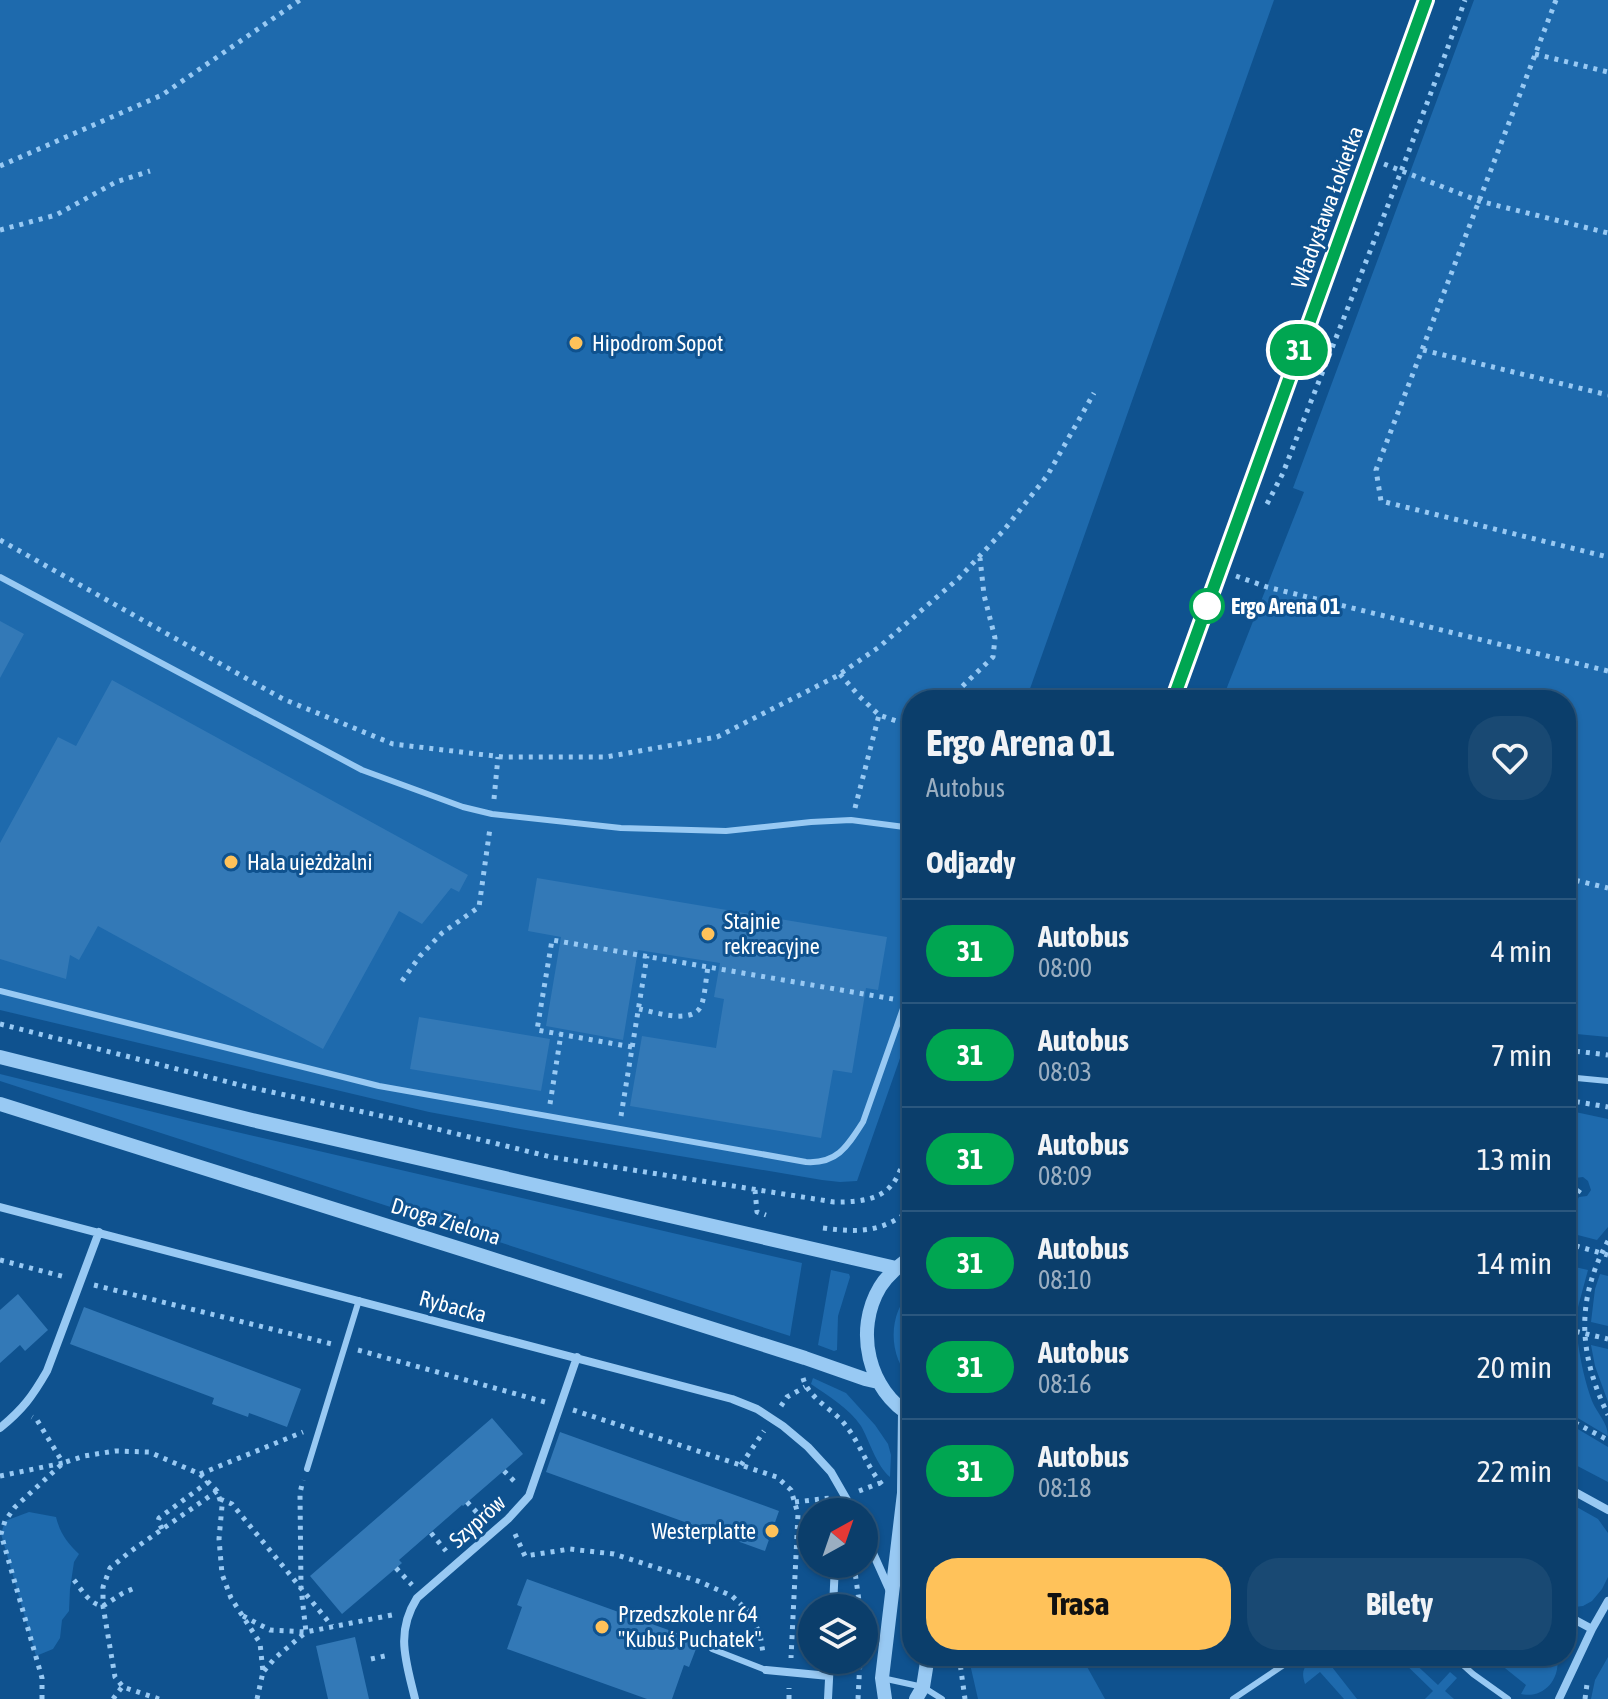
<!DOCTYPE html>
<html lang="pl">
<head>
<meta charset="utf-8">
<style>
  :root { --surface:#0b3e6b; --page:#194973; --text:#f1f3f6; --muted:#9aaec1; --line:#2b577e; --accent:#ffc25a }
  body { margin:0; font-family:"Asap Condensed",sans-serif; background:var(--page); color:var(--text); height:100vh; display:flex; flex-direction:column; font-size:30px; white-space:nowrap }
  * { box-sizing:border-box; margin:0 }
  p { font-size:26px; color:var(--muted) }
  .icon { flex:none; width:44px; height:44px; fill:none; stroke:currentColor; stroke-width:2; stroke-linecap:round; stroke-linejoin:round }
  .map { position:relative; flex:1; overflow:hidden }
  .drawer { position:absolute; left:902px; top:690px; width:674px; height:976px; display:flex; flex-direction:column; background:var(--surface); border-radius:32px; box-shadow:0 2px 6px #0004,0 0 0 2px var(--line) }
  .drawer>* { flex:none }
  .badge { padding:0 16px; border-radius:26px; font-size:28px; line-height:52px }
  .needle { width:52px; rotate:40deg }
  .fabs { position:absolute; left:798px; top:1498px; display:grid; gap:16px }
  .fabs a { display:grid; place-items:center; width:80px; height:80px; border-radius:50%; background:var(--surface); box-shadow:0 2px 6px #0004,0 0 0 2px var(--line); font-size:40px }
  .map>.badge { position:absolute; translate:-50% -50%; box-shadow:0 0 0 4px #fff }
  h2 { padding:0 24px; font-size:30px; line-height:72px }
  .round { display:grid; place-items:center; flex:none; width:84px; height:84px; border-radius:32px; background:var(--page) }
  .overview { display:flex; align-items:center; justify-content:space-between; height:136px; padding:0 24px }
  h1 { font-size:38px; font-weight:700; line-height:60px }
  .primary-button { display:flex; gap:16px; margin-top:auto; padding:16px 24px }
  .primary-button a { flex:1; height:92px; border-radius:32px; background:var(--accent); color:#111; font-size:32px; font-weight:700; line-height:92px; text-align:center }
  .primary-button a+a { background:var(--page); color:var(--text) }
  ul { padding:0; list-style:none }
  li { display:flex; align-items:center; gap:24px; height:104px; padding:0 24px; border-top:2px solid var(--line) }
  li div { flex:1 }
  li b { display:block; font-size:30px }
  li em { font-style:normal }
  li .badge { min-width:88px; font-weight:700; text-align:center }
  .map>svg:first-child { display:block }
</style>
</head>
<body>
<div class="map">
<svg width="1608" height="1699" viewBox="0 0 1608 1699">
  <rect width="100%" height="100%" fill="#0f528f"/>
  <!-- green -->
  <path fill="#1e6aad" d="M0,0h1274l-248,700h-114v324l-55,157 -17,1 -18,-2 -296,-50 -97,-18 -429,-102z
    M1474,0h134v1037l-42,-4v-333h-344l82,-208 -11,-4z
    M0,1074l194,48 608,141 -12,73 -790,-255z
    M1566,1110l42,9v108l-11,13 -31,-8v-14l13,-21 8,-1 4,-6 -3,-9 -5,-4 -8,1 -4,6 2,9 -7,11z
    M1566,1265l22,5 -10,37 -1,11 -11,-2z
    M831,1270l18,4 1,3 -12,39 -1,34 -3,1 -16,-6z
    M1600,1274l8,2v50l-17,-4 4,-33z
    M912,1290v91c-24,-24 -25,-67 0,-91z
    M1566,1339l12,4c3,20 7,39 14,58 5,12 16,22 16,35l-42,-25z
    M1591,1345l17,4v53l-13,-36z
    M813,1378l33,15 29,32 13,19 3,11 -1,22c-14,-12 -20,-35 -29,-51 -12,-18 -33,-30 -50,-42z
    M1566,1422l42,25v35l-42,-22z
    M1566,1501l32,18 10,14v44l-6,12 -10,12 -9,5 -9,1 -8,-2z
    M29,1512l27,5c4,16 11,26 23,37l-5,8 -4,27 -1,22 -7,9 -2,18 -7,11 -17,7 -35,-122 4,-13z
    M970,1656h111l24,43h-127l-8,-35z
    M1320,1656h25l-13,11 25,32h-13l-24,-27 -15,12c-6,-18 3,-19 15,-28z
    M1397,1656h15l-2,3 28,26 12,-13 7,6 -12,13 9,8h-29l8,-8z
    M1490,1656h67c4,23 -13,43 -36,38l5,-9z
    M1608,1657v42h-17l4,-19z"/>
  <!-- building -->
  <path fill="#3379b7" d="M0,621l24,13 -24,44z
    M112,680l356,195 -9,17 -8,-4 -29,36 -23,-13 -76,138 -225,-123 -19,34 -9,-5 -4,24 -66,-20v-116l58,-106 18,9z
    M537,878l350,59 -9,53 -12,-2 -14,85 -19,-3 -12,68 -191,-32 12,-70 74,12 8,-49 -10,-2 6,-34 -82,-13 -15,90 -77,-14 15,-89 -33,-6z
    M419,1017l131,22 -9,52 -131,-22z
    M18,1294l30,36 -23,21 -5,-6 -20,18v-53z
    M84,1307l217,82 -14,38 -38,-14 -1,4 -36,-13 2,-6 -144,-54z
    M492,1418l31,36 -60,52 -1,-1 -63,55 3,3 -60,51 -32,-38z
    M560,1432l219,79 -14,40 -219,-79z
    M527,1579l172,62 -10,26 -5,-2 -12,34h-25l-140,-50 15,-42 -5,-2z
    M355,1637l14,62h-41l-12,-53z"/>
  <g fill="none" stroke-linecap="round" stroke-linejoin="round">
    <!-- path -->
    <path stroke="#98c9f3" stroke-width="5" stroke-dasharray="4 6" stroke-linecap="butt" d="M1556,0l-180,470 5,31 227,56
      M1535,54l73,18
      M1384,164l95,37 129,32
      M0,166l162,-71 138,-95
      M0,230l56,-15 60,-33 34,-11
      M1423,350l185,45
      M1267,504l16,-31c61,-157 125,-314 182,-473
      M0,540l283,159 110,45 110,13h103l111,-20 120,-61 42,-29 80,-69 45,-48 43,-54 47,-83
      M1236,576l31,11 341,84
      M840,674l19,22 20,19 29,10 4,-1
      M948,700l45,-43 2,-19 -11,-43 -4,-37
      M908,725l4,88
      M494,799l4,-42
      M855,808l24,-93
      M1566,878l42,10
      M402,981l18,-25 22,-23 37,-26 11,-79
      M639,1009c16,3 53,16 62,-3 4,-9 5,-29 7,-39
      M0,1024l244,62 156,34 151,37 283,45c64,1 66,-23 78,-78
      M632,1047l-95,-17 15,-90 341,59
      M1566,1050l42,5
      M1566,1100l42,7
      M550,1104l11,-70
      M621,1116l26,-160
      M755,1190l2,22 9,3
      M1566,1209l15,-21
      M823,1228c37,5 59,4 89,-19
      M1608,1241c-33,60 -29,114 0,174
      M1566,1243l42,12
      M0,1260l65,17
      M94,1285l238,59
      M1566,1329l42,10
      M358,1350l187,52
      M803,1378c5,19 26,29 39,43 18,20 24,46 42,66
      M781,1406l6,-9 18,-10
      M573,1410l204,67 14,13 7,24 -7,144
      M1566,1418l42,22
      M741,1465l23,-34
      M504,1471l13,13
      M200,1474l103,-42
      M0,1476l63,-13 -26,-43 -5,-3
      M859,1491l21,-8
      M220,1499l12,5 100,122
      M467,1502l16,17
      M795,1502l35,-4
      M162,1529l-4,-8 1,-3 49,-36
      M431,1533l15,18
      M515,1534l10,22 45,-7 44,5 84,27 34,15 17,16 11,22 3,19
      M854,1565l6,43
      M396,1568l16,17
      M74,1580c8,10 15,24 29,26l20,-13 14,-6
      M243,1616l27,14 36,2 86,-17
      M959,1656l6,43
      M371,1659l18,-4
      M264,1671l11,-13 31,-26 -5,-44 -1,-95 3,-13
      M42,1699v-21l-41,-144 4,-13 10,-14 48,-44 21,-7 31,-5 34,1 51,22 17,17 5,15 -3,33 3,35 9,24 29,45 3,29 -6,27
      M113,1699l9,-12
      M159,1699l-36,-12 -8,-10 -12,-71v-19l7,-19 21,-17 86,-60
      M789,1699v-11
      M858,1699l2,-39
      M1585,1699l2,-15"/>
    <!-- service -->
    <path stroke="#98c9f3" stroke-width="6" d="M0,577l362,193 101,37 29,7 129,14 105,3 85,-9 40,-2 61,8
      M0,991l379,95 427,76c31,2 41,-15 57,-40l49,-139
      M1566,1077l42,4
      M307,1469l52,-169
      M712,1649l54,21
      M1453,1656l20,18 35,25
      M882,1678l41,9 19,12
      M1233,1699l64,-43"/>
    <!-- minor -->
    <path stroke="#98c9f3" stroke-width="8" d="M0,1207l732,192 25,10 26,17 25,21 23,25 23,40
      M0,1428c23,-19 32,-31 47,-57l52,-139
      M1566,1487l42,23
      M864,1533l26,58
      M833,1608l2,-44
      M1566,1615l26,14
      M766,1670l63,6
      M415,1699c-9,-38 -20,-66 2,-101l91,-79 21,-23 48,-139
      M828,1699l2,-39
      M1559,1699l33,-70 16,-28"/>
    <!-- tertiary -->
    <path stroke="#98c9f3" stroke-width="14" d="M1173,700l252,-700
      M0,1057l252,63 644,148
      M0,1104l483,152 322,102 60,21 13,3
      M912,1416c-44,-25 -58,-86 -32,-129 8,-13 20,-22 32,-31
      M885,1699l-3,-21 22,-185 1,-81
      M916,1699l7,-12 5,-31"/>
  </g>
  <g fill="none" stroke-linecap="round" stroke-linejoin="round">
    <defs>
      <path id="line" d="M1173,700l253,-700"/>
    </defs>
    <!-- line casing -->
    <use href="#line" stroke="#fff" stroke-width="18"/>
    <!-- line -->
    <use href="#line" stroke="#00a651" stroke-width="12"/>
  </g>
  <!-- markers -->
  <g fill="#ffc25a" stroke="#0f528f" stroke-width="3">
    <circle cx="576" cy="343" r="8"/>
    <circle cx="231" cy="862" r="8"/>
    <circle cx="708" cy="934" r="8"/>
    <circle cx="772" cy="1531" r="8"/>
    <circle cx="602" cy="1627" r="8"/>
  </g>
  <circle fill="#fff" stroke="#00a651" stroke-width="4" cx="1207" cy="606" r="16"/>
  <g text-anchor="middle" stroke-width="6" stroke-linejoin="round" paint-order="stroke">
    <!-- street labels -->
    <g font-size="22" fill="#fff" stroke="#0f528f">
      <text transform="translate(1327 207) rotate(-70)" y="8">Władysława Łokietka</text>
      <text transform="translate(446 1221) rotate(17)" y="8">Droga Zielona</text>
      <text transform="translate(453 1306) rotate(15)" y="8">Rybacka</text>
      <text transform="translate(477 1521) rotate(-42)" y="8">Szyprów</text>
    </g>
    <!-- poi labels -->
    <g font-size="22" fill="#fff" stroke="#0f528f" text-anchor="start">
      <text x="592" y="351">Hipodrom Sopot</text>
      <text x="247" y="870">Hala ujeżdżalni</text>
      <text x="724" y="929">Stajnie<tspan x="724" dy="25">rekreacyjne</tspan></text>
      <text x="756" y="1539" text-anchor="end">Westerplatte</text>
      <text x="618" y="1622">Przedszkole nr 64<tspan x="618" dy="25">"Kubuś Puchatek"</tspan></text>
    </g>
    <!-- stop labels -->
    <g font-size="22" font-weight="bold" fill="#fff" stroke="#0f528f" text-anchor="start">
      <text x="1231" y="614">Ergo Arena 01</text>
    </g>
  </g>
</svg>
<div class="fabs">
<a><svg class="needle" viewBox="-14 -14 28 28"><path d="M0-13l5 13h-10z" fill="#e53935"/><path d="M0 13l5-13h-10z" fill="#9aaec1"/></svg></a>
<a><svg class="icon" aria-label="layers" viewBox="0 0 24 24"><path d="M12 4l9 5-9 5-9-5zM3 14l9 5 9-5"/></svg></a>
</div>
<b class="badge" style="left:1299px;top:350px;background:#00a651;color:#fff">31</b>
<section class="drawer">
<div class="overview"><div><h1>Ergo Arena 01</h1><p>Autobus</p></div><a class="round"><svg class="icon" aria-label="heart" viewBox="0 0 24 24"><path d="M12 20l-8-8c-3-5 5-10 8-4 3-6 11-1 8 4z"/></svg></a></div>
<h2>Odjazdy</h2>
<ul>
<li><span class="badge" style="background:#00a651;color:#fff">31</span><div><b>Autobus</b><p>08:00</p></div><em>4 min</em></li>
<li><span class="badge" style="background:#00a651;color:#fff">31</span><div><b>Autobus</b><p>08:03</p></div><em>7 min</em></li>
<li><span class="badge" style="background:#00a651;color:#fff">31</span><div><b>Autobus</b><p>08:09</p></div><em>13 min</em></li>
<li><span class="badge" style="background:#00a651;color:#fff">31</span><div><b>Autobus</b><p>08:10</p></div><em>14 min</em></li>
<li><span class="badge" style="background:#00a651;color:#fff">31</span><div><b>Autobus</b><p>08:16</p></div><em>20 min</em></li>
<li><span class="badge" style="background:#00a651;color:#fff">31</span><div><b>Autobus</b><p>08:18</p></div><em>22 min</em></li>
</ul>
<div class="primary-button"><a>Trasa</a><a>Bilety</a></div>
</section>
</div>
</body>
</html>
